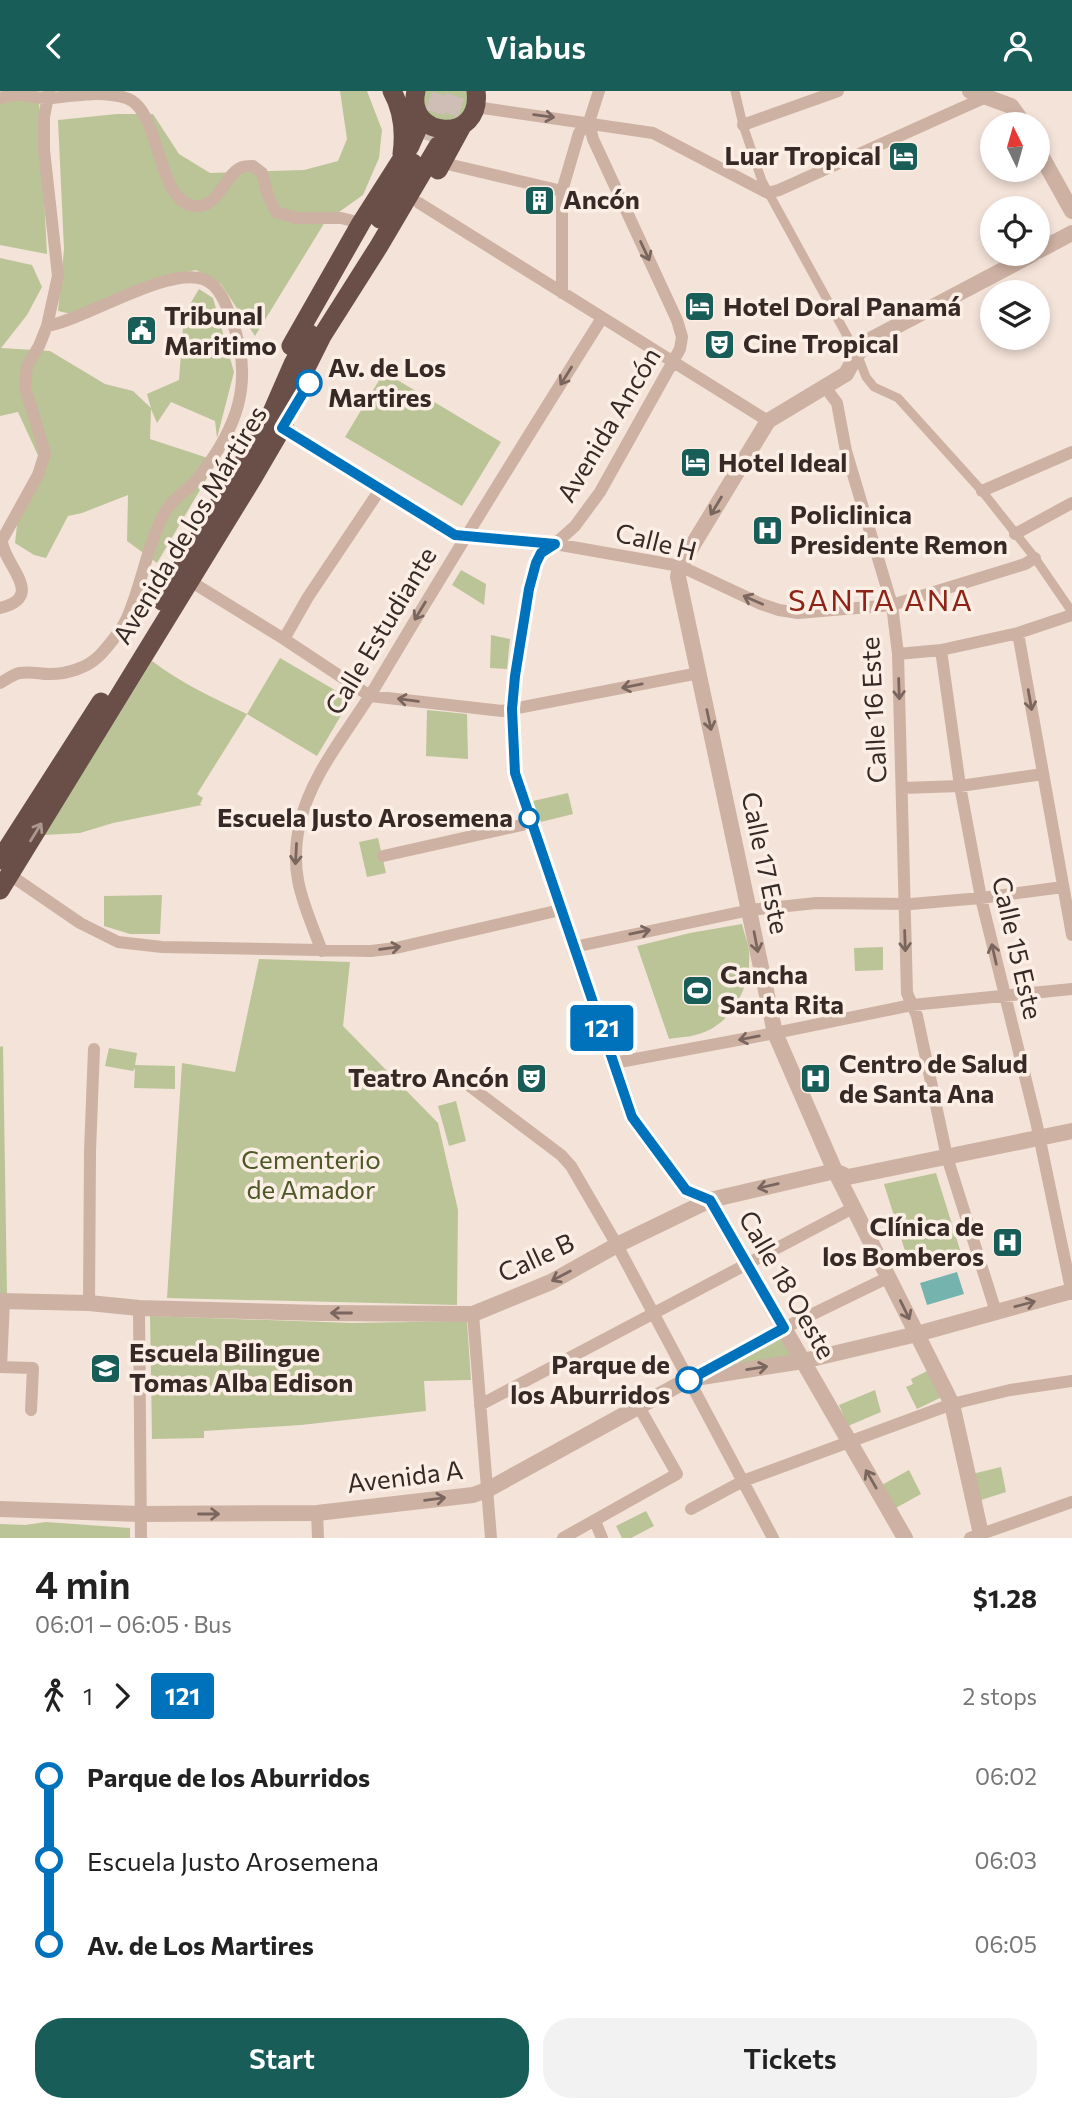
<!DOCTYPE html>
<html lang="en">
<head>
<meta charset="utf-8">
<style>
  :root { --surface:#fff; --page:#f2f2f2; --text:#222; --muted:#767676; --accent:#185d58 }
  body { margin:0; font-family:Commissioner,sans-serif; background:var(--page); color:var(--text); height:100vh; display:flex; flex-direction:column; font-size:26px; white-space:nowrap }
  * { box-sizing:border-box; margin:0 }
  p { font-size:23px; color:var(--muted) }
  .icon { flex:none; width:38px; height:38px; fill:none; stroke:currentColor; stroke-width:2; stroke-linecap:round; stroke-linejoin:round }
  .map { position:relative; height:1447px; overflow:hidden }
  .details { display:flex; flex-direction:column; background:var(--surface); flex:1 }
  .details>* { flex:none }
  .badge { padding:0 14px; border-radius:5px; font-size:24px; line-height:46px }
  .needle { width:46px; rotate:355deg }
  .controls { position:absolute; left:980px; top:21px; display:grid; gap:14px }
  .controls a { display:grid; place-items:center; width:70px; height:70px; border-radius:50%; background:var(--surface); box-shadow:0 4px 10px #0003; font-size:35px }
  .map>.badge { position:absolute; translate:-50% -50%; box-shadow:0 0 0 4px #fff }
  .legs { display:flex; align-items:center; gap:10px; height:77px; padding:0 35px; font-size:23px }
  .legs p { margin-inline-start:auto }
  .overview { display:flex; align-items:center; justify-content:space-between; height:119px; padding:0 35px }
  h1 { font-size:38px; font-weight:600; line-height:52px }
  .primary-button { display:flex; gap:14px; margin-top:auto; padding:14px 35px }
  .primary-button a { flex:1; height:80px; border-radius:28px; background:var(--accent); color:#fff; font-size:28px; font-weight:600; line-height:80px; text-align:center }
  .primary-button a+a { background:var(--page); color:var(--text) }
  ul { padding:0 35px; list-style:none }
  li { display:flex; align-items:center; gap:24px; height:84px; font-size:26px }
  li i { display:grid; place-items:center; width:10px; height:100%; margin:0 9px; background:currentColor }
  li i::after { content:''; width:18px; height:18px; margin:-9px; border:5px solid; border-radius:50%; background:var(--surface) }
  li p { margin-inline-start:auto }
  li:first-child i { background:linear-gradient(#0000 50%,currentColor 0) }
  li:last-child i { background:linear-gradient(currentColor 50%,#0000 0) }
  header { display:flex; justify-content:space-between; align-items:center; height:91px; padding:0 35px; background:var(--accent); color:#fff; font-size:32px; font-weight:600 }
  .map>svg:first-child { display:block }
</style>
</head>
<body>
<header><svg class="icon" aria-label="back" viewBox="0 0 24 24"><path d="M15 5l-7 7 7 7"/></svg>Viabus<svg class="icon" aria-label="person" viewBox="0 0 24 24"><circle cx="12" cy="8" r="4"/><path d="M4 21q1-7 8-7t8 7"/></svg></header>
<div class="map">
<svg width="1072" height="1447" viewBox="0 0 1072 1447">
  <rect width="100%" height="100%" fill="#f4e3d9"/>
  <!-- green -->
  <path fill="#bbc497" d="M340,0h27l15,39 -3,28 -16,37 -38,27 -70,114 -34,-52 -25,-14 -28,6 -97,38 -13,-3 6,-62 -6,-129 59,-6h36l26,40 31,19 94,-3 34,-9 9,-22z
    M424,0h44l2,9 -8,17 -23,5 -14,-12z
    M0,8l39,2 8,153 -47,-9z
    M0,167l32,7 10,22 -15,28 -26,33 49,3 55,33 28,7 18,17 -4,-14 32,-14 5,-66 15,-25 14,9 21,74 -17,66 -2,-17 -44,-19 -14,21 -6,-14 -1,30 67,22 -60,102 -30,-22 1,-46 -46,18 -14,3 -22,42 -12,-3 -19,-12 4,-35 23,-44 -24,-52 -18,4z
    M384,281l117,70 -39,64 -117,-69z
    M461,479l25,14 -2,21 -32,-20z
    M491,544l19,4 -3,30 -17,-1z
    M280,567l65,38 1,11 -29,49 -70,-42 -50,80 6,4 -3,6 2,1 -89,18 -33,10 -36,2 108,-174c29,22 61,37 95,53z
    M427,619l40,4 1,45 -42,-3z
    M568,702l5,21 -32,8 -8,-21z
    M378,747l8,35 -19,4 -8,-35z
    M162,804l-2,39h-30l-26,-8v-30z
    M742,833c2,9 6,18 7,27 3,32 -15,71 -47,82 -10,4 -22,4 -33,6l-32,-93 53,-13z
    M883,856v23l-28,1 -1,-23z
    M259,868l91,3 -7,64 95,97 20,87 -1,95 -290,-7 15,-235 53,9z
    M3,955l4,249h-7v-248z
    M109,957l28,5 -2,12 40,1v23l-41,-1 1,-20 -2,3 -28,-5z
    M456,1010l10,40 -17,5 -11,-40z
    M936,1082l25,80 -51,14 -26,-83z
    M150,1225l202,7 115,-2 4,59 -47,1 2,30 -125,14 -97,6v7l-52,1z
    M779,1243l14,21 -54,10 -4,-7z
    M931,1278l13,27 -27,13 -11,-22 7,-3 -2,-5z
    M875,1299l6,22 -33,14 -9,-21z
    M1001,1376l5,25 -28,9 -6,-27z
    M909,1379l12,24 -27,15 -14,-23z
    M646,1420l8,15 -23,12h-9l-6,-12z
    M46,1431l84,6v10h-130v-14l25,1z"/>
  <!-- water -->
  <path fill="#75b4ae" d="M957,1181l7,22 -37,11 -7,-22z"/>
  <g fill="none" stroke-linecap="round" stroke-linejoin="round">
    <!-- trunk-tunnel -->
    <path stroke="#cebeb5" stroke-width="19" stroke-dasharray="19 10" stroke-linecap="butt" d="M426,49l16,-49
      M439,50l18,-50"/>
    <!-- pedestrian -->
    <path stroke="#cdb1a3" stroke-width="9" d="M735,0l8,34 19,56 95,173 9,23 8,10 24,11 84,93 53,67 37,54"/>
    <!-- minor -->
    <path stroke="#cdb1a3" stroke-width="12" d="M0,7c23,-7 30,1 52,0 25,-3 50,-7 74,0 36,11 29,104 69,108 24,3 29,-32 47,-39 1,-1 10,-1 11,-1l9,7 6,23 8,16 20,6h45l20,5
      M476,16l177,26 115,60 11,-3 207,-93
      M589,31l4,17 84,181 5,17 -2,12 -80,143 -25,34 -20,18 -14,9 -5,10 -7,26 -14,87 -3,33 3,64 59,174 176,-37 66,-7 95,1 70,-6 82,-11
      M743,34l95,-34
      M443,72l119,28
      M419,112l349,218
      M562,202v-102l17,-58 10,-11 10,-31
      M825,296l12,16 9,48 46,154 6,49 9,339 10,23 30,141 49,155
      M282,337l173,107 100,9 125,22 81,38 18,6 19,3 94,-8 133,-41 10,-6
      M982,400l90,-39
      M1015,443l57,-31
      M190,490l94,58 86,57 132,15 197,-38
      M0,517c48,-12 2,-44 2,-68l36,-65 7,-22 -20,-66 2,-21 12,-20 8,-20 11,-50 -14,-126v-33l5,-26
      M1018,542l54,302
      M284,548l24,-42 73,-109
      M941,559l19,136 21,112 55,223 36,173
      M898,563l43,-4 77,-17 54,-18
      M0,592c6,-3 12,-8 19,-10 11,-2 21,1 31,1 17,0 37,-6 49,-18 8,-8 24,-28 28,-38 15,-34 20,-73 38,-106 7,-13 24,-22 33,-34 39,-49 57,-96 34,-157 -5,-15 -13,-37 -29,-42 -37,-12 -117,40 -156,47
      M902,697l58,-2 83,-12
      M383,765l148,-33
      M10,784l70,48 38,19 44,5 209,4 25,-3 164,-38
      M322,860c-18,-47 -34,-77 -22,-128 11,-50 51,-95 77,-139 73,-123 149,-245 225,-366
      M614,972l161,-30 137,-28 160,-16
      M467,993l94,71 10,11 46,79 156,293
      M89,1212l1,-152 4,-102
      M139,1217l2,230
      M473,1223l18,224
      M0,1276l33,1 -2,42
      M1,1276l3,-66
      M699,1283l85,-46 105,-51
      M480,1314l373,-197
      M691,1418l52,-28 209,-77 58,-14 62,-9
      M317,1422l1,25
      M595,1430l7,17
      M563,1447l114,-64 -38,-67
      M970,1447l102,-36"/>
    <!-- tertiary -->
    <path stroke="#cdb1a3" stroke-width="16" d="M970,0l41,15 13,18
      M1038,59l34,61
      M1038,160l34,-18
      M574,856l58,170 54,73 24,10 195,338
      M0,1210l89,2 50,5 182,5 152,1 78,-32 66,-37 93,-45 125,-29 13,6 224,-46
      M0,1418l140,5 177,-1 156,-18 14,-5 202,-111 114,-18 114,-27 155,-43
      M981,1443l-29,-130 -117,-233 -60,-138 -97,-456 2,-11 88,-145 78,-47 11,-20 15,-15 161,-85"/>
    <!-- trunk -->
    <path stroke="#6a4f49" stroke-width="19" d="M392,0c11,20 13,41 10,63
      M416,0c-11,48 67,54 60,0
      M438,79l24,-44
      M380,128l33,-56
      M291,255l70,-123 49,-77 12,-27
      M162,510l107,-182 24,-55 17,-30
      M0,769l101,-158
      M0,799l254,-414 28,-48 20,-52 20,-40 57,-90 59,-100"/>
  </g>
  <!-- one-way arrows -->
  <defs><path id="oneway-shaft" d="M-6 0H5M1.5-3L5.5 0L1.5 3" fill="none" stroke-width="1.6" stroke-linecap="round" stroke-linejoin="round" transform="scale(1.75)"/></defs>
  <g stroke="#7a665e">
    <use href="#oneway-shaft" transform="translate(544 25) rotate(8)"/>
    <use href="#oneway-shaft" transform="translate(645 160) rotate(65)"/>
    <use href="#oneway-shaft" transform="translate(566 285) rotate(122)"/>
    <use href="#oneway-shaft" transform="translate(716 415) rotate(121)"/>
    <use href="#oneway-shaft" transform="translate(753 509) rotate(-156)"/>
    <use href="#oneway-shaft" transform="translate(420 520) rotate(121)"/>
    <use href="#oneway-shaft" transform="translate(632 595) rotate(169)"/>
    <use href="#oneway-shaft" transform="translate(899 598) rotate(88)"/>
    <use href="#oneway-shaft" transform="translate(408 609) rotate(-173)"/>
    <use href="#oneway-shaft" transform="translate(1030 609) rotate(80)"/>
    <use href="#oneway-shaft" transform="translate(709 629) rotate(78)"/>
    <use href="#oneway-shaft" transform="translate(296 763) rotate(93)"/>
    <use href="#oneway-shaft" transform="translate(640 841) rotate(-12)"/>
    <use href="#oneway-shaft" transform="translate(905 850) rotate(88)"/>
    <use href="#oneway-shaft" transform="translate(756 851) rotate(79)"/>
    <use href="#oneway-shaft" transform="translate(390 857) rotate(-8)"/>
    <use href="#oneway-shaft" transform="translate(994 863) rotate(-103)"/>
    <use href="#oneway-shaft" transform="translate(749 947) rotate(169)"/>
    <use href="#oneway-shaft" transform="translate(768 1095) rotate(167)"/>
    <use href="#oneway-shaft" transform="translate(561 1185) rotate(152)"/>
    <use href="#oneway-shaft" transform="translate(1025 1213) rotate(-15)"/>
    <use href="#oneway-shaft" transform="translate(905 1219) rotate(64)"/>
    <use href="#oneway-shaft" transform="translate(341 1222) rotate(-180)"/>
    <use href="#oneway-shaft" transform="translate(757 1277) rotate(-9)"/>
    <use href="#oneway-shaft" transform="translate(871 1388) rotate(-120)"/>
    <use href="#oneway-shaft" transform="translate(435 1408) rotate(-7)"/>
    <use href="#oneway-shaft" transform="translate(209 1423)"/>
  </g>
  <use stroke="#ab978f" href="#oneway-shaft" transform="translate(36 741) rotate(-58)"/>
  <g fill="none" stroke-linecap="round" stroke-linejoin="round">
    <defs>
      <path id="line-1" d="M309,292l-27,45 173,107 100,9 -14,9 -5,10 -7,26 -14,87 -3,33 3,64 117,344 54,73 24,10 74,128 -95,52"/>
    </defs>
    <!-- line-1 casing -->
    <use href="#line-1" stroke="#fff" stroke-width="16"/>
    <!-- line-1 -->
    <use href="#line-1" stroke="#0072bc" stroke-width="10"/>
  </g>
  <!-- icons -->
  <defs>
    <symbol id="hotel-square" viewBox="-11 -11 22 22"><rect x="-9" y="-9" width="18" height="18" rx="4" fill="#185d58" stroke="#fbeee5"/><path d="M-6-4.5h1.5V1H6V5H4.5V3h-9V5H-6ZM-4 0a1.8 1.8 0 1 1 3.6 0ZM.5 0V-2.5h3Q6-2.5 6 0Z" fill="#fff"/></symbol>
    <symbol id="building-square" viewBox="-11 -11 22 22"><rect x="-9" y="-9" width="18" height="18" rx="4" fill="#185d58" stroke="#fbeee5"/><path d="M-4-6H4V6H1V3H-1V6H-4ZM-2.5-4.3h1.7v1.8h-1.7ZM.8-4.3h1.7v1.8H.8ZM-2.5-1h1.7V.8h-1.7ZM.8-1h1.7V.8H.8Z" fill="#fff"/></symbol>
    <symbol id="civic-square" viewBox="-11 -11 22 22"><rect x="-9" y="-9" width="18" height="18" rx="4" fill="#185d58" stroke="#fbeee5"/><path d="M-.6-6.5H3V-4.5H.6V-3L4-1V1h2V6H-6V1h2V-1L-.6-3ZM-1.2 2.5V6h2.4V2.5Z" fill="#fff"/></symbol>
    <symbol id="theatre-square" viewBox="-11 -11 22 22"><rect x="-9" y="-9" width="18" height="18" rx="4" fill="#185d58" stroke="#fbeee5"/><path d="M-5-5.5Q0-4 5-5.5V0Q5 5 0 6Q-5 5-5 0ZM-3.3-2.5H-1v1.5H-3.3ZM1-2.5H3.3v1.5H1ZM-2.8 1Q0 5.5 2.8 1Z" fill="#fff"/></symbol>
    <symbol id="hospital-square" viewBox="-11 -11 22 22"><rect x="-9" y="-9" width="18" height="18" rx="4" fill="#185d58" stroke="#fbeee5"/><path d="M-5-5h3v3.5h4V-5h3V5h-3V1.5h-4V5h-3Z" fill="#fff"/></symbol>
    <symbol id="stadium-square" viewBox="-11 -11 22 22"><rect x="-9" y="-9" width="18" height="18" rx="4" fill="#185d58" stroke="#fbeee5"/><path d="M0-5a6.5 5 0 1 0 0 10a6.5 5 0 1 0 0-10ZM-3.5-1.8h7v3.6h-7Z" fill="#fff"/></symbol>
    <symbol id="school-square" viewBox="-11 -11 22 22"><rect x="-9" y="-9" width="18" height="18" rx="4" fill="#185d58" stroke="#fbeee5"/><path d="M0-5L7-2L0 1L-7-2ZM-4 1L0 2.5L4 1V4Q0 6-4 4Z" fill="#fff"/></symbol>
  </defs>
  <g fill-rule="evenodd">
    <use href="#hotel-square" x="886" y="48" width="35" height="35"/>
    <use href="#building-square" x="522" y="92" width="35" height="35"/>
    <use href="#hotel-square" x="682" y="198" width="35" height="35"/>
    <use href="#civic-square" x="124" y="222" width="35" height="35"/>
    <use href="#theatre-square" x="702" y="236" width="35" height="35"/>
    <use href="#hotel-square" x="678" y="354" width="35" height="35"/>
    <use href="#hospital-square" x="750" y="422" width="35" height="35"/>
    <use href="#stadium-square" x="680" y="882" width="35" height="35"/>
    <use href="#theatre-square" x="514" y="970" width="35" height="35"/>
    <use href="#hospital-square" x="798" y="970" width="35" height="35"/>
    <use href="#hospital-square" x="990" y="1134" width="35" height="35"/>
    <use href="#school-square" x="88" y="1260" width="35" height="35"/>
  </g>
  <!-- markers -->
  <g fill="#fff" stroke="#0072bc" stroke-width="3.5">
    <circle cx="309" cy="292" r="12"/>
    <circle cx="529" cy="727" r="9"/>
    <circle cx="689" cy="1289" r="12"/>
  </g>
  <g text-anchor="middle" stroke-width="7" stroke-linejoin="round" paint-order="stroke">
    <!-- poi labels -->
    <g font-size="26" font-weight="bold" fill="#372926" stroke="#fbeee5" text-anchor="start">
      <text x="881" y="74" text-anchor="end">Luar Tropical</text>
      <text x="563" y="118">Ancón</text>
      <text x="723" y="225">Hotel Doral Panamá</text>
      <text x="164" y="234">Tribunal<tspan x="164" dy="30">Maritimo</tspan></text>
      <text x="743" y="262">Cine Tropical</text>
      <text x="718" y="381">Hotel Ideal</text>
      <text x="790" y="433">Policlinica<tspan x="790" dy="30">Presidente Remon</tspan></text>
      <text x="720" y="893">Cancha<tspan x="720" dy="30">Santa Rita</tspan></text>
      <text x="839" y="982">Centro de Salud<tspan x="839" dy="30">de Santa Ana</tspan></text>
      <text x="509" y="996" text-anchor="end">Teatro Ancón</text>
      <text x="984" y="1145" text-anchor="end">Clínica de<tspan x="984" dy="30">los Bomberos</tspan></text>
      <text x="129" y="1271">Escuela Bilingue<tspan x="129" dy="30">Tomas Alba Edison</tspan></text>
    </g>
    <!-- stop labels -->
    <g font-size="26" font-weight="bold" fill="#372926" stroke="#fbeee5" text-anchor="end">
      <text x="328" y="286" text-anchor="start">Av. de Los<tspan x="328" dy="30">Martires</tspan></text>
      <text x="513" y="736">Escuela Justo Arosemena</text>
      <text x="670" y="1283">Parque de<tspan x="670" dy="30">los Aburridos</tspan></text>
    </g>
    <!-- street labels -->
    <g font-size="26" fill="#372926" stroke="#fbeee5">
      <text transform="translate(609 334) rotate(-59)" y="9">Avenida Ancón</text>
      <text transform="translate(190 434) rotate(-59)" y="9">Avenida de los Mártires</text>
      <text transform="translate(656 451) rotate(14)" y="9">Calle H</text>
      <text transform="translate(381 540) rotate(-59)" y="9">Calle Estudiante</text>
      <text transform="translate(874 619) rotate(-93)" y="9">Calle 16 Este</text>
      <text transform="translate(765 772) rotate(78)" y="9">Calle 17 Este</text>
      <text transform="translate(1017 857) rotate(77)" y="9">Calle 15 Este</text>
      <text transform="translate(536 1167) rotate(-25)" y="9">Calle B</text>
      <text transform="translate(787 1194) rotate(60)" y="9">Calle 18 Oeste</text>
      <text transform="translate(405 1386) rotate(-7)" y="9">Avenida A</text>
    </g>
    <!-- park labels -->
    <g font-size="26" fill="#4d5827" stroke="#fbeee5">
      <text x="311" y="1078">Cementerio<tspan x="311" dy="30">de Amador</tspan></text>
    </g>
    <!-- quarter labels -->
    <g font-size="30" letter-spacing="2" fill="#8e2417" stroke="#fbeee5">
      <text x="881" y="520">SANTA ANA</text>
    </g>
  </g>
</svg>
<div class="controls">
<a><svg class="needle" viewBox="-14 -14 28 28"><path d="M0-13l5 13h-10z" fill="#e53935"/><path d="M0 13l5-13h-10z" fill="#767676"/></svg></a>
<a><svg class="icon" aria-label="locate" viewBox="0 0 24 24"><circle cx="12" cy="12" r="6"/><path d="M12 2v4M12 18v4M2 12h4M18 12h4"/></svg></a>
<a><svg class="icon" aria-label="layers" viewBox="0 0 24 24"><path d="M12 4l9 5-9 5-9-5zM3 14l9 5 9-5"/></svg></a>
</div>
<b class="badge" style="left:602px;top:937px;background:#0072bc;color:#fff">121</b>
</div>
<section class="details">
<div class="overview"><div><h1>4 min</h1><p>06:01 – 06:05 · Bus</p></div><b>$1.28</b></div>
<div class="legs"><svg class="icon" aria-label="walk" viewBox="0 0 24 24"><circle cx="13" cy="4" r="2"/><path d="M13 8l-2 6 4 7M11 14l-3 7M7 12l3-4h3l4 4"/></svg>1<svg class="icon" aria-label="forward" viewBox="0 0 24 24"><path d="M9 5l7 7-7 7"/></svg><b class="badge" style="background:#0072bc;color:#fff">121</b><p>2 stops</p></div>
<ul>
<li><i style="color:#0072bc"></i><b>Parque de los Aburridos</b><p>06:02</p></li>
<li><i style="color:#0072bc"></i><span>Escuela Justo Arosemena</span><p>06:03</p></li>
<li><i style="color:#0072bc"></i><b>Av. de Los Martires</b><p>06:05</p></li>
</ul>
<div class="primary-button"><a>Start</a><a>Tickets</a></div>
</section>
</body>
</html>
